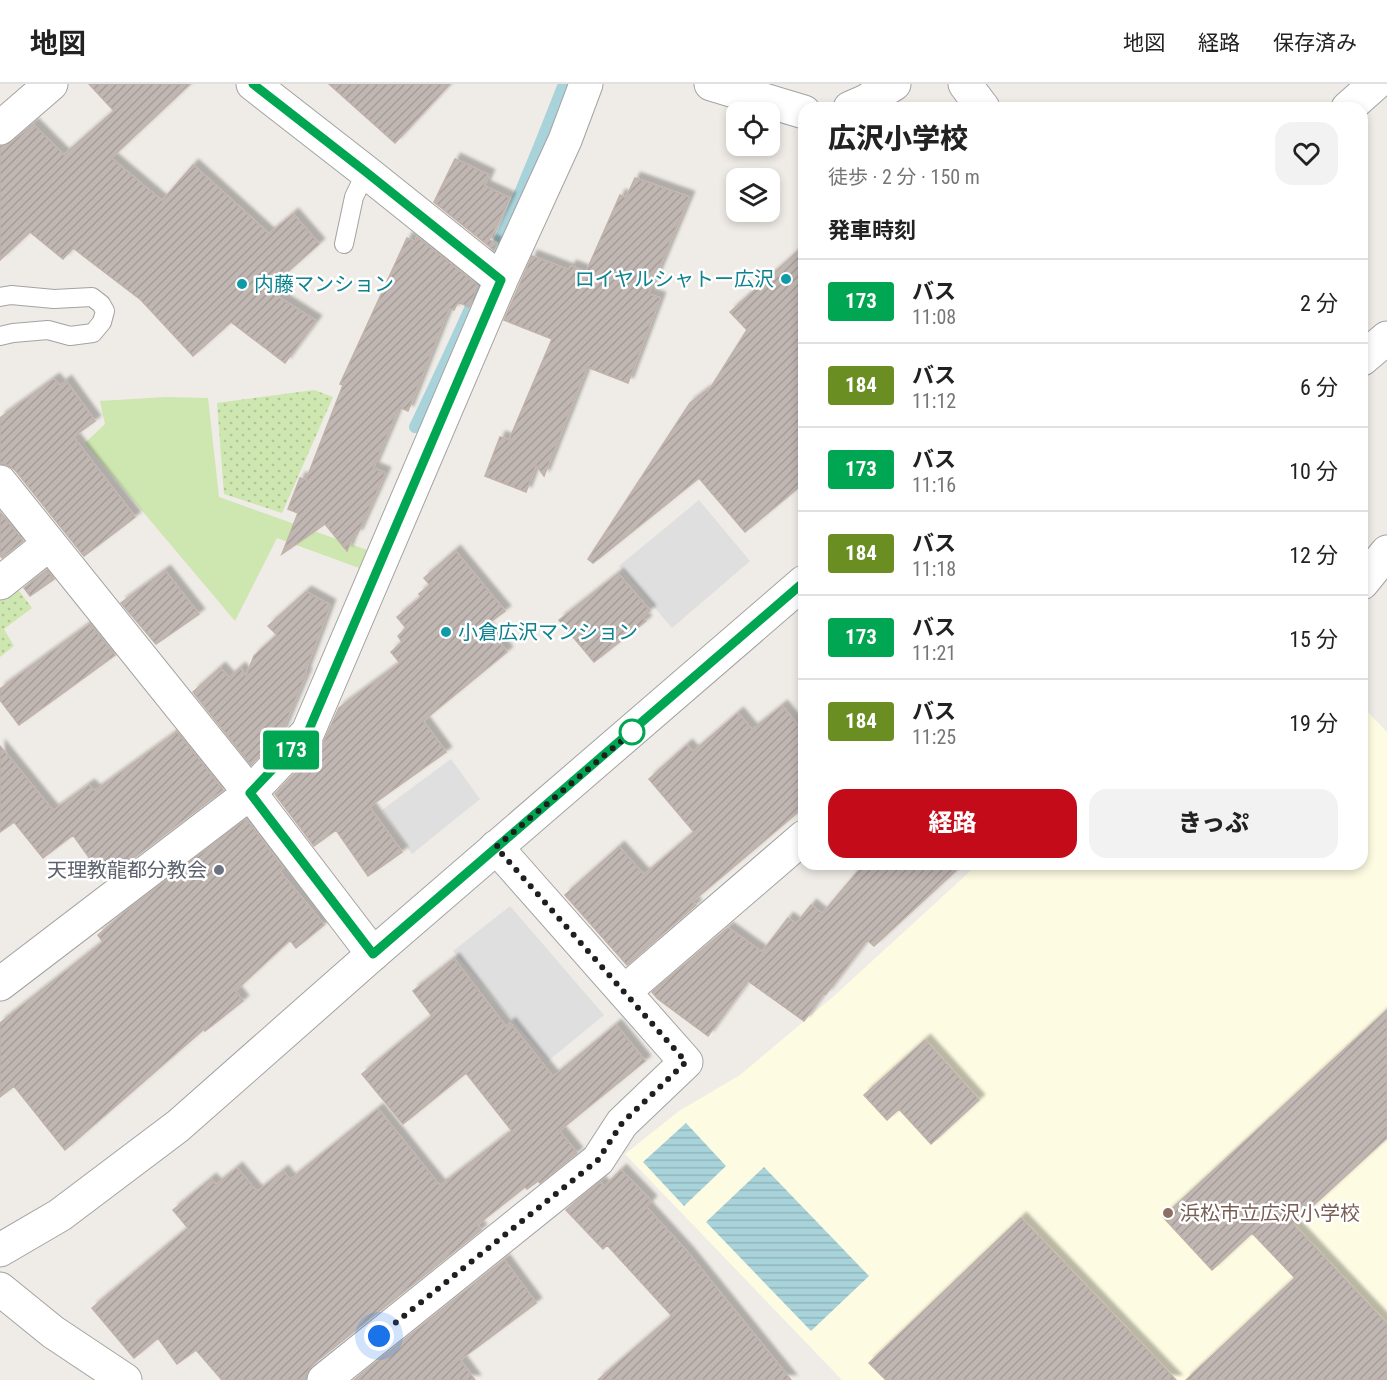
<!DOCTYPE html>
<html lang="ja">
<head>
<meta charset="utf-8">
<style>
  :root { --surface:#fff; --page:#f2f2f2; --text:#222; --muted:#767676; --line:#e0e0e0; --accent:#c30b1a }
  body { margin:0; font-family:"Roboto Condensed","Noto Sans JP",sans-serif; background:var(--page); color:var(--text); height:100vh; display:flex; flex-direction:column; font-size:22px; white-space:nowrap }
  * { box-sizing:border-box; margin:0 }
  p { font-size:20px; color:var(--muted) }
  .icon { flex:none; width:33px; height:33px; fill:none; stroke:currentColor; stroke-width:2; stroke-linecap:round; stroke-linejoin:round }
  .map { position:relative; flex:1; overflow:hidden }
  .panel { position:absolute; left:798px; top:18px; width:570px; height:768px; display:flex; flex-direction:column; background:var(--surface); border-radius:18px; box-shadow:0 3px 9px #0003 }
  .panel>* { flex:none }
  .badge { padding:0 12px; border-radius:4px; font-size:21px; line-height:39px }
  .controls { position:absolute; left:726px; top:18px; display:grid; gap:12px }
  .controls a { display:grid; place-items:center; width:54px; height:54px; border-radius:12px; background:var(--surface); box-shadow:0 3px 9px #0003; font-size:30px }
  .you { position:absolute; width:30px; height:30px; margin:-15px; border:4px solid #fff; border-radius:50%; background:#1a73e8; box-shadow:0 0 0 9px #1a73e833 }
  .map>.badge { position:absolute; translate:-50% -50%; box-shadow:0 0 0 3px #fff }
  h2 { padding:0 30px; font-size:22px; line-height:54px }
  .round { display:grid; place-items:center; flex:none; width:63px; height:63px; border-radius:18px; background:var(--page) }
  .summary { display:flex; align-items:center; justify-content:space-between; height:102px; padding:0 30px }
  h1 { font-size:28px; font-weight:800; line-height:45px }
  .cta { display:flex; gap:12px; margin-top:auto; padding:12px 30px }
  .cta a { flex:1; height:69px; border-radius:18px; background:var(--accent); color:#fff; font-size:24px; font-weight:800; line-height:69px; text-align:center }
  .cta a+a { background:var(--page); color:var(--text) }
  ul { padding:0; list-style:none }
  li { display:flex; align-items:center; gap:18px; height:84px; padding:0 30px; border-top:2px solid var(--line) }
  li div { flex:1 }
  li b { display:block; font-size:22px }
  li em { font-style:normal }
  li .badge { min-width:66px; font-weight:700; text-align:center }
  header { display:flex; align-items:center; gap:36px; box-sizing:border-box; height:84px; padding:0 30px; background:var(--surface); border-bottom:2px solid var(--line) }
  header strong { font-size:28px }
  nav { display:flex; gap:33px; margin-inline-start:auto; font-size:21px }
  .map>svg:first-child { display:block }
</style>
</head>
<body>
<header>
<strong>地図</strong>
<nav><a>地図</a><a>経路</a><a>保存済み</a></nav>
</header>
<div class="map">
<svg width="1387" height="1296" viewBox="0 0 1387 1296">
  <defs>
    <pattern id="garden-dots" width="8" height="8" patternUnits="userSpaceOnUse" patternTransform="scale(1.5)"><rect width="8" height="8" fill="#cee6af"/><path d="M2 2h.1M6 6h.1" fill="none" stroke="#b0c596" stroke-width="1.8" stroke-linecap="round"/></pattern>
    <pattern id="water-rules" width="6" height="5" patternUnits="userSpaceOnUse" patternTransform="scale(1.5)"><rect width="6" height="5" fill="#a9d3da"/><path d="M0 2.5h6" fill="none" stroke="#91b5bb"/></pattern>
    <pattern id="building-hatch" width="6" height="6" patternUnits="userSpaceOnUse" patternTransform="scale(1.5)"><rect width="6" height="6" fill="#c0b7b3"/><path d="M-1 1l2-2M0 6l6-6M5 7l2-2" fill="none" stroke="#a59d9a"/></pattern>
    <filter id="shadow"><feDropShadow dx="5.5" dy="-5.5" stdDeviation="1.5" flood-color="#0004"/></filter>
  </defs>
  <rect width="100%" height="100%" fill="#efebe6"/>
  <!-- education -->
  <path fill="#fdfbe1" d="M1362,622l25,26v597l-59,51h-486l-217,-226 54,-43 61,-36 95,-80 143,-131h384z"/>
  <!-- grass -->
  <path fill="#cee6af" d="M166,313l42,1 11,99 148,53 -8,18 -82,-30 -42,83 -150,-178 20,-19 -5,-23z"/>
  <!-- garden -->
  <path fill="url(#garden-dots)" d="M314,306l19,7 -51,116 -58,-19 -7,-91z
    M17,504l15,20 -28,21 10,17 -14,11v-56z"/>
  <!-- parking -->
  <path fill="#dfdfdf" d="M699,416l51,61 -78,67 -53,-62z
    M451,675l29,40 -68,55 -30,-44z
    M510,822l94,109 -56,46 -95,-110z"/>
  <!-- water -->
  <path fill="url(#water-rules)" d="M686,1039l40,43 -42,40 -41,-44z
    M764,1083l105,109 -58,55 -105,-109z"/>
  <g fill="none" stroke-linecap="round" stroke-linejoin="round">
    <!-- stream -->
    <path stroke="#a9d3da" stroke-width="12" d="M415,343c54,-112 104,-227 149,-343"/>
  </g>
  <!-- building -->
  <path fill="url(#building-hatch)" stroke="#c0b1a9" stroke-width="1.5" filter="url(#shadow)" d="M89,0h101l-79,74 51,43 31,-36 76,69 24,-20 26,30 -52,46 49,31 -31,42 -54,-41 -38,34 -52,-56 -68,-52 -10,11 -33,-27 -30,28v-114l12,-4 21,-18 31,31 50,-44z
    M329,0h121l-55,59z
    M455,75l34,16 -5,11 26,12 -21,42 8,3 -3,7 -60,-48z
    M635,94l54,19 -41,97 12,4 -32,85 -41,-16 -43,109 -8,-11 -10,27 -41,-16 15,-39 9,3 43,-101 -48,-19 28,-64 37,14 2,-4 15,6 34,-77 6,3z
    M417,153l61,49 -9,21 -11,-5 -4,8 -5,-2 -41,103 -9,-4 -26,61 12,5 -28,62 -3,-2 -7,18 -22,-27 -43,30 16,-41 -10,-4 12,-31 6,2 37,-95 -3,-1 67,-146 8,4z
    M804,162v237l-59,49 -46,-54 -106,85 -5,-4 102,-156 16,-12 2,1 39,-62 -17,-18z
    M54,295l6,7 6,-5 29,40 -22,16 62,80 -51,39 -69,-86 -8,-5 -7,-1v-46z
    M0,428l23,29 -21,17 -2,-3z
    M455,467l50,60 -20,15 22,26 -84,69 23,31 -77,55 33,45 -34,24 -32,-46 -22,16 -39,-52 47,-49 17,-37 61,-45 -9,-11 11,-10 -4,-6 8,-8 -9,-11 24,-20 -2,-3 11,-9 -6,-7z
    M47,486l7,9 -24,17 -6,-8z
    M165,487l34,43 -43,30 -35,-41z
    M618,490l32,37 -8,6 4,4 -52,41 -35,-42z
    M306,508l24,13 -25,67 1,2 -25,59 -30,32 -58,-73 27,-24 9,10 11,-10 6,8 8,-20 23,-21 -9,-9z
    M90,540l25,31 -96,70 -19,-25v-11z
    M782,622l22,27v74l-112,95 4,3 -69,60 -62,-70 54,-48 25,28 50,-43 -45,-53 38,-34 6,7 45,-39 14,17z
    M177,648l46,58 -118,90 -32,-45 -30,23 -29,-36 -14,10v-86l53,65 36,-26 6,6z
    M246,735l37,49 -4,3 45,54 -28,23 -6,-8 -55,51 8,10 -38,30 -1,-2 -139,121 -51,-64 -14,11v-74l103,-81 -5,-7 28,-24z
    M864,780h99l-89,82 -7,-6 -41,54 -2,-1 -20,28 -56,-40 -40,55 -50,-37 -6,-7 76,-64 34,24 26,-34 8,6 15,-19 11,9z
    M454,875l52,68 4,-4 43,54 63,-52 29,36 -86,70 18,22 -37,30 -2,-2 -11,8 -2,-2 -48,38 4,5 -169,135 -5,8 -1,7h-84l-26,-30 -19,14 -19,-26 -24,20 -42,-50 96,-80 -15,-18 38,-31 5,6 21,-17 20,24 26,-21 7,9 88,-71 62,77 72,-55 -46,-58 -63,51 -41,-50 70,-58 -19,-25z
    M1387,926v128l-94,86 94,100v56h-201l109,-102 -43,-45 -40,37 -49,-53z
    M925,956l54,60 -48,44 -32,-35 -12,11 -23,-25z
    M621,1086l30,31 -5,6 42,46 103,127h-193l74,-64 -65,-71 -4,4 -37,-39 34,-28 4,5z
    M1021,1134l155,162h-290l-17,-17z
    M504,1176l32,43 -76,57 15,20h-121z"/>
  <g fill="none" stroke-linecap="round" stroke-linejoin="round">
    <defs>
      <path id="service" d="M344,160l10,-47 12,-25
        M0,213l11,-2 43,4 38,-2 9,7 4,7 -3,11 -9,11 -23,3 -22,-6 -35,3 -13,3"/>
      <path id="minor" d="M253,0l113,88 135,108
        M711,0l93,28
        M965,0l18,24
        M850,24l16,-7 28,-17
        M0,44l51,-44
        M1362,275l25,-21
        M0,398l250,311 123,161
        M0,499l49,-39
        M1362,499l25,-31
        M0,900l250,-191 58,-61 193,-452 64,-140 21,-56
        M624,908l180,-155
        M0,1205l53,43 72,48
        M324,1296l274,-220 24,-37 64,-61 -190,-215"/>
      <path id="tertiary" d="M1348,24l27,-24
        M0,1166l60,-35 118,-89 195,-172 431,-372"/>
    </defs>
    <!-- service casing -->
    <use href="#service" stroke="#a3a3a3" stroke-width="20"/>
    <!-- minor casing -->
    <use href="#minor" stroke="#a3a3a3" stroke-width="35"/>
    <!-- tertiary casing -->
    <use href="#tertiary" stroke="#a3a3a3" stroke-width="35"/>
    <!-- service -->
    <use href="#service" stroke="#fff" stroke-width="18"/>
    <!-- minor -->
    <use href="#minor" stroke="#fff" stroke-width="33"/>
    <!-- tertiary -->
    <use href="#tertiary" stroke="#fff" stroke-width="33"/>
  </g>
  <g fill="none" stroke-linecap="round" stroke-linejoin="round">
    <defs>
      <path id="line" d="M253,0l113,88 135,108 -193,452 -58,61 123,161 431,-372"/>
    </defs>
    <!-- line casing -->
    <use href="#line" stroke="#fff" stroke-width="14"/>
    <!-- line -->
    <use href="#line" stroke="#00a651" stroke-width="9"/>
    <!-- walk -->
    <path stroke="#1f1f1f" stroke-width="6" stroke-dasharray="0 10.8" d="M379,1252l219,-176 24,-37 64,-61 -190,-215 142,-120 -6,5"/>
  </g>
  <!-- markers -->
  <g fill="#0f9aa8" stroke="#fff" stroke-width="2">
    <circle cx="786" cy="195" r="6"/>
    <circle cx="242" cy="200" r="6"/>
    <circle cx="446" cy="548" r="6"/>
  </g>
  <circle fill="#fff" stroke="#00a651" stroke-width="3" cx="632" cy="648" r="12"/>
  <circle fill="#6b7280" stroke="#fff" stroke-width="2" cx="219" cy="786" r="6"/>
  <circle fill="#8d6e63" stroke="#fff" stroke-width="2" cx="1168" cy="1129" r="6"/>
  <g text-anchor="middle" stroke-width="5" stroke-linejoin="round" paint-order="stroke">
    <!-- culture labels -->
    <g font-size="20" fill="#0d838f" stroke="#fff" text-anchor="start">
      <text x="774" y="202" text-anchor="end">ロイヤルシャトー広沢</text>
      <text x="254" y="207">内藤マンション</text>
      <text x="458" y="555">小倉広沢マンション</text>
    </g>
    <!-- worship labels -->
    <g font-size="20" fill="#5b616d" stroke="#fff" text-anchor="end">
      <text x="207" y="793">天理教龍都分教会</text>
    </g>
    <!-- education labels -->
    <g font-size="20" fill="#785e54" stroke="#fff" text-anchor="start">
      <text x="1180" y="1136">浜松市立広沢小学校</text>
    </g>
  </g>
</svg>
<div class="controls">
<a><svg class="icon" aria-label="locate" viewBox="0 0 24 24"><circle cx="12" cy="12" r="6"/><path d="M12 2v4M12 18v4M2 12h4M18 12h4"/></svg></a>
<a><svg class="icon" aria-label="layers" viewBox="0 0 24 24"><path d="M12 4l9 5-9 5-9-5zM3 14l9 5 9-5"/></svg></a>
</div>
<div class="you" style="left:379px;top:1252px"></div>
<b class="badge" style="left:291px;top:666px;background:#00a651;color:#fff">173</b>
<section class="panel">
<div class="summary"><div><h1>広沢小学校</h1><p>徒歩 · 2 分 · 150 m</p></div><a class="round"><svg class="icon" aria-label="heart" viewBox="0 0 24 24"><path d="M12 20l-8-8c-3-5 5-10 8-4 3-6 11-1 8 4z"/></svg></a></div>
<h2>発車時刻</h2>
<ul>
<li><span class="badge" style="background:#00a651;color:#fff">173</span><div><b>バス</b><p>11:08</p></div><em>2 分</em></li>
<li><span class="badge" style="background:#6b8e23;color:#fff">184</span><div><b>バス</b><p>11:12</p></div><em>6 分</em></li>
<li><span class="badge" style="background:#00a651;color:#fff">173</span><div><b>バス</b><p>11:16</p></div><em>10 分</em></li>
<li><span class="badge" style="background:#6b8e23;color:#fff">184</span><div><b>バス</b><p>11:18</p></div><em>12 分</em></li>
<li><span class="badge" style="background:#00a651;color:#fff">173</span><div><b>バス</b><p>11:21</p></div><em>15 分</em></li>
<li><span class="badge" style="background:#6b8e23;color:#fff">184</span><div><b>バス</b><p>11:25</p></div><em>19 分</em></li>
</ul>
<div class="cta"><a>経路</a><a>きっぷ</a></div>
</section>
</div>
</body>
</html>
